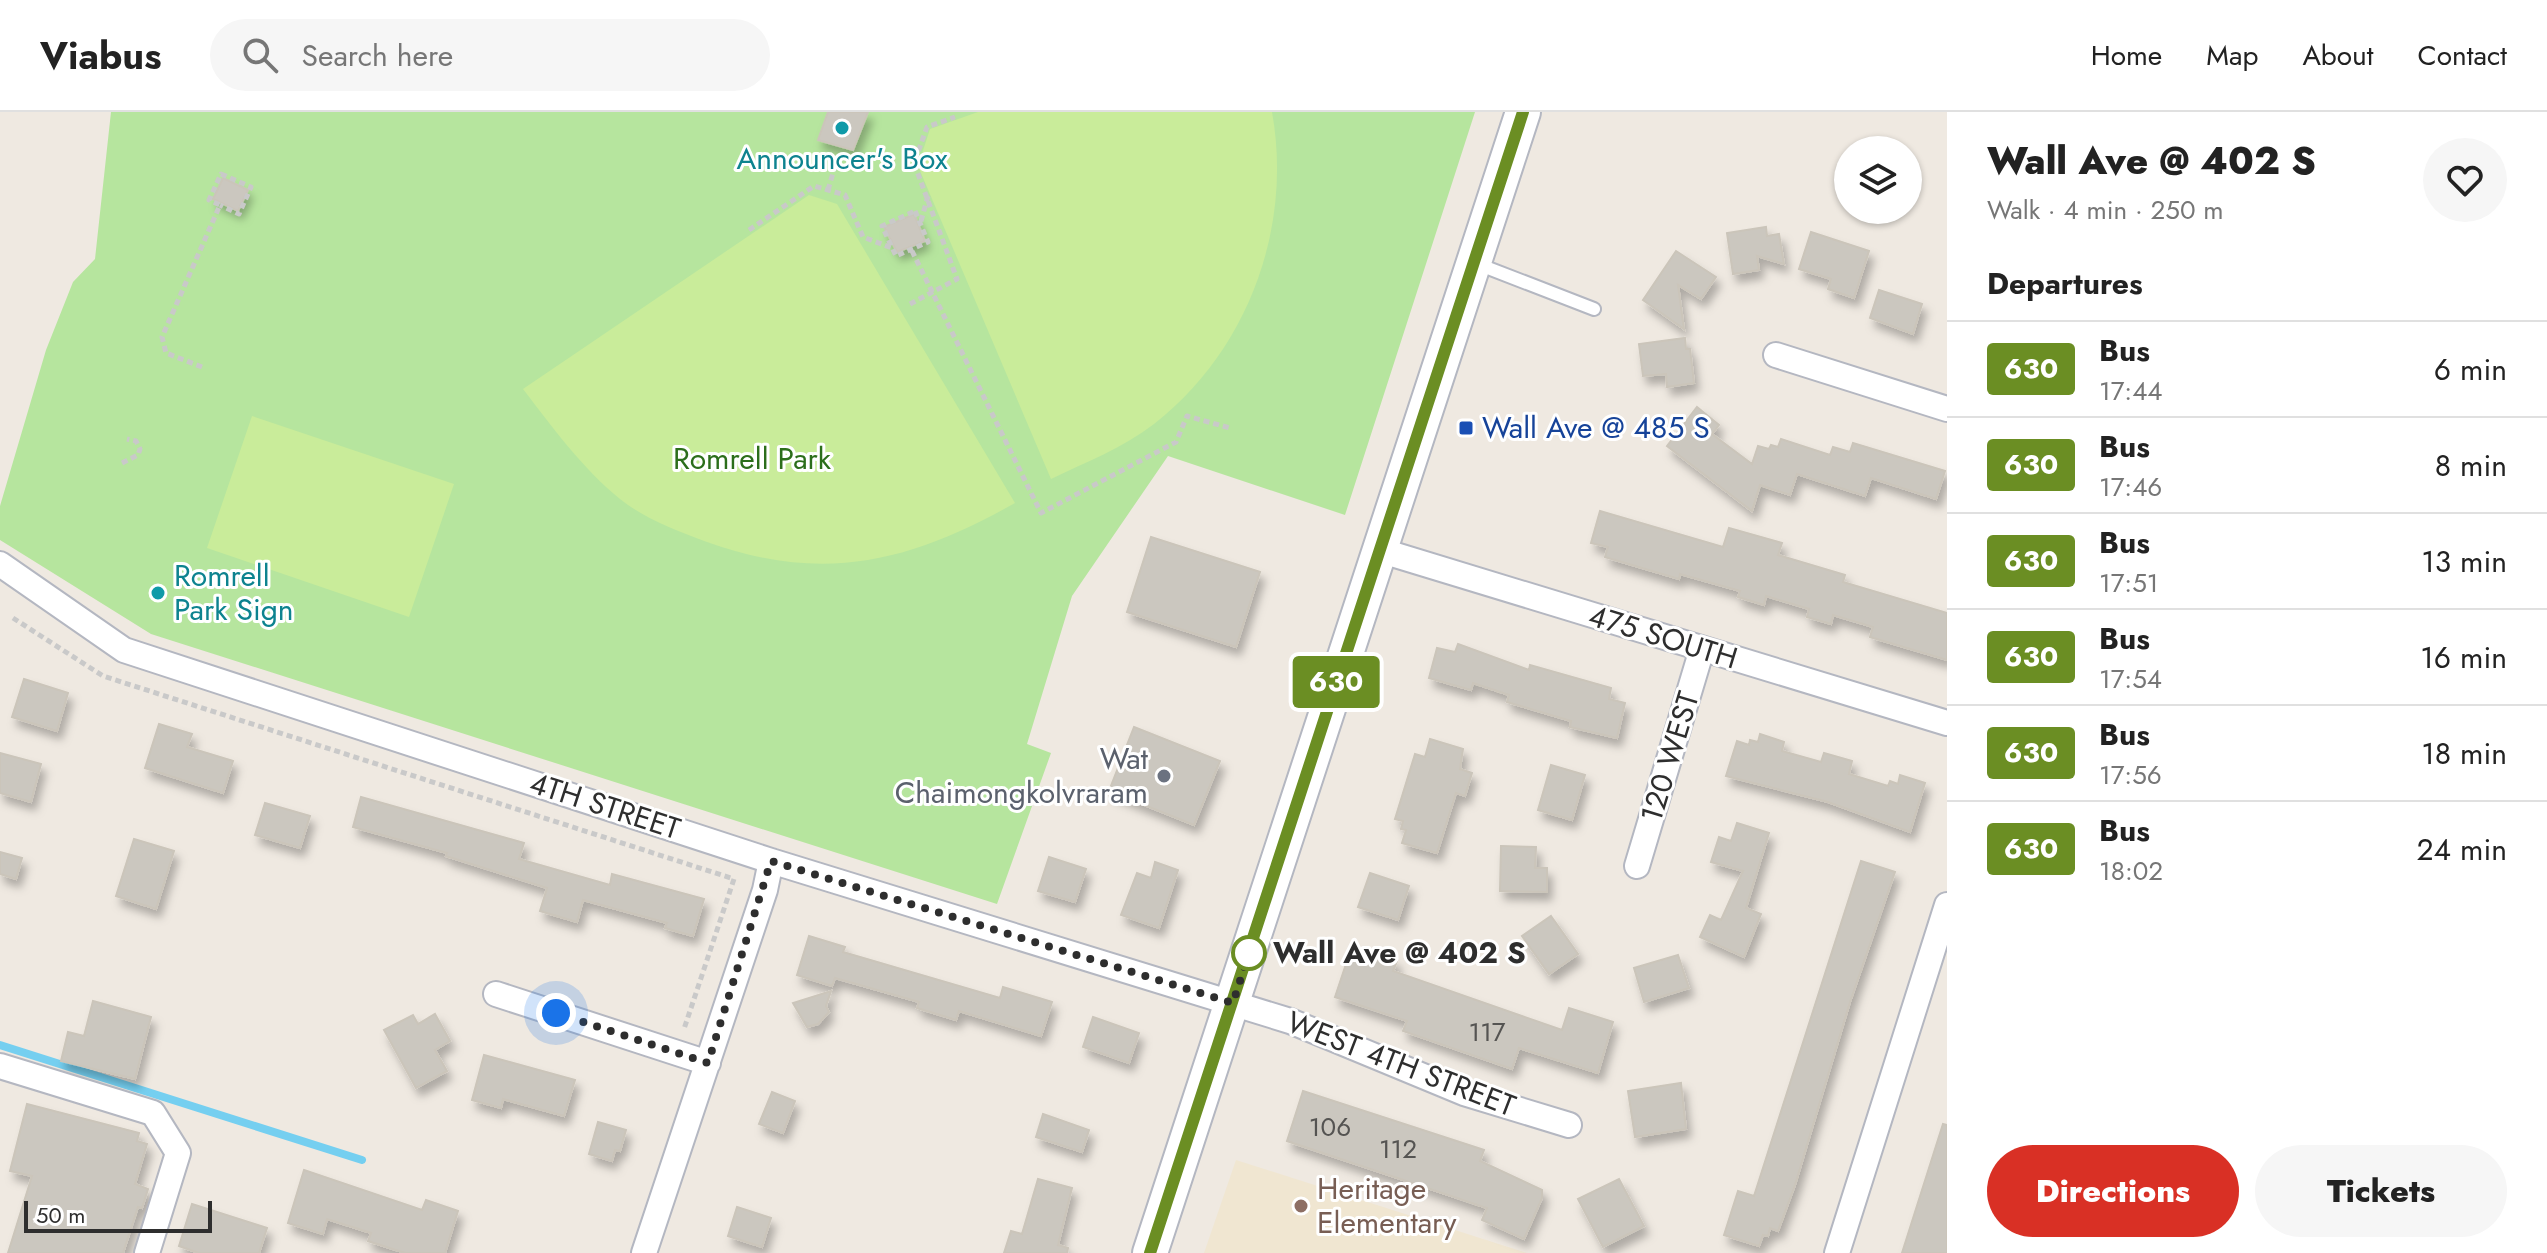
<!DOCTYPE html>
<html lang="en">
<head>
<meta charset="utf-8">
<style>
  :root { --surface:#fff; --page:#f6f6f6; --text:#222; --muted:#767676; --line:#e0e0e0; --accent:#d93025 }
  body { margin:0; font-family:Jost,sans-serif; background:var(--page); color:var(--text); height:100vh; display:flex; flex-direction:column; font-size:30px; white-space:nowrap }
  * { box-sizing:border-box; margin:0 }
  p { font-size:26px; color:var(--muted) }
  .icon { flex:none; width:44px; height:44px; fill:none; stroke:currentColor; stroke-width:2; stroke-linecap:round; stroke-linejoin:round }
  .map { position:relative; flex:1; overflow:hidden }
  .side { display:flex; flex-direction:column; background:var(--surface); width:600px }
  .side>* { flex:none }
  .badge { padding:0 16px; border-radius:6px; font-size:28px; line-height:52px }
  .tools { position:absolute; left:1834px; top:24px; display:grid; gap:16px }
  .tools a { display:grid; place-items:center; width:88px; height:88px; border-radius:50%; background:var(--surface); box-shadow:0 2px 6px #0004; font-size:40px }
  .scale { position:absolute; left:24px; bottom:20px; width:188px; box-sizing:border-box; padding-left:8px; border:4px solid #2e2e2e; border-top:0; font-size:22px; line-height:28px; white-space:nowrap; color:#2e2e2e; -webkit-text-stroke:6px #fff; paint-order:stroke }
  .you { position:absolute; width:40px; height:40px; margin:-20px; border:6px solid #fff; border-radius:50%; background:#1a73e8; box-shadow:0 0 0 12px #1a73e833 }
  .map>.badge { position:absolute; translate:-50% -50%; box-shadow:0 0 0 4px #fff }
  h2 { padding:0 40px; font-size:30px; line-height:72px }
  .round { display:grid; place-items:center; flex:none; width:84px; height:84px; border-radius:42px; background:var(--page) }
  .head { display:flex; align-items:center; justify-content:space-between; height:136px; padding:0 40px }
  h1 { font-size:38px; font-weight:800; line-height:60px }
  .action { display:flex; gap:16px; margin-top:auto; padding:16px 40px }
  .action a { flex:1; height:92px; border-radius:48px; background:var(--accent); color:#fff; font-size:32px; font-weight:800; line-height:92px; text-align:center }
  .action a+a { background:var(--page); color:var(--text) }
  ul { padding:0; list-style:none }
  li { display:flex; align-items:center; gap:24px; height:96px; padding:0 40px; border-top:2px solid var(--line) }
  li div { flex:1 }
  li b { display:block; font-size:30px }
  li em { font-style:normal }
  li .badge { min-width:88px; font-weight:700; text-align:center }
  header { display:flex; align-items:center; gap:48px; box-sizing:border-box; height:112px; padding:0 40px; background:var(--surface); border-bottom:2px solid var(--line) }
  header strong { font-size:38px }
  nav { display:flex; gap:44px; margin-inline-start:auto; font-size:28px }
  .search { width:560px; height:72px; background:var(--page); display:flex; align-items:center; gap:20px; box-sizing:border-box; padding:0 28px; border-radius:44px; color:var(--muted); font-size:30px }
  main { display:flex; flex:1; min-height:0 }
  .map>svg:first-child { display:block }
</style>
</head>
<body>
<header>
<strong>Viabus</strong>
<div class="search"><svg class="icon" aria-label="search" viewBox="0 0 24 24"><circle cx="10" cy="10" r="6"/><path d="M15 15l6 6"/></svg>Search here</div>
<nav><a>Home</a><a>Map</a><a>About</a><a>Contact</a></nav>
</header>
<main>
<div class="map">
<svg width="1947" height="1141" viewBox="0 0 1947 1141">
  <defs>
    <filter id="shadow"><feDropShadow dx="4.5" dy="8" stdDeviation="4" flood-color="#0004"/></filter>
  </defs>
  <rect width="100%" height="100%" fill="#efe9e1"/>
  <!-- education -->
  <path fill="#f0e6d1" d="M1236,1048l291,93h-323z"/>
  <!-- green -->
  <path fill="#b6e59e" d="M111,0h1364l-130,403 -177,-59 -96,140 -45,148 24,9 -54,151 -846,-270 -151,-94v-34l46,-156 27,-68 22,-23z"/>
  <!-- pitch -->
  <path fill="#c9ec9a" d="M978,0h294c21,115 -24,239 -118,312 -31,24 -68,38 -103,55l-133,-313 12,-37z
    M809,83l28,9 178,299c-105,59 -191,81 -308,39 -30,-11 -62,-23 -87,-43 -38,-31 -67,-71 -97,-110z
    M252,304l202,68 -45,133 -202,-69z"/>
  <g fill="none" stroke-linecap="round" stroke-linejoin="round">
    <!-- stream -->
    <path stroke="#75cff0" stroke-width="8" d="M0,933l362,115"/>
  </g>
  <!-- building -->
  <path fill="#cbc7bf" stroke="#cbc5ba" stroke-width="2" filter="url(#shadow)" d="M828,0h40l-15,38 -35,-10z
    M223,66l25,12 -10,21 -25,-12z
    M914,102l11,27 -28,11 -13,-25z
    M1766,115l1,9 12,-2 5,30 -27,-8 2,14 -26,4 -6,-41z
    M1811,120l58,19 -15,47 -26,-9 3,-10 -32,-10z
    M1676,139l40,26 -15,22 -23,-14 6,44 -41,-29z
    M1879,178l43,14 -9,30 -43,-16z
    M1685,226l1,11h4l4,34 -27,4 -1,-13 -23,2 -4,-32z
    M1697,295l22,18 -7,9 40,30 6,-18 11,3 2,-4 7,2 3,-8 49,16 3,-8 17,5 3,-9 92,28 -9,28 -65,-21 -6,18 -68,-22 -7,21 -30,-10 -8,26 -85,-65z
    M1600,399l123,36 6,-19 53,15 -4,12 67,20 -2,7 104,31v47l-77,-23 3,-10 -40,-12 -2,9 -24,-7 2,-8 -43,-13 -2,9 -26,-8 2,-6 -60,-17 -1,5 -74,-22 3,-10 -17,-4z
    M1151,425l109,35 -24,75 -109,-35z
    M1458,532l71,26 1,-5 81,23 -2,11 16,4 -8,35 -47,-11 1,-6 -64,-19 2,-7 -36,-12 -2,7 -42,-12 8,-30 18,4z
    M24,567l44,14 -11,38 -45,-14z
    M159,612l33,10 -5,13 46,14 -10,32 -78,-25z
    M1134,615l86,34 -26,64 -85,-34z
    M1760,622l24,8 -2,9 39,11 3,-9 28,8 -3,13 39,12 2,-5 8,3 2,-9 25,8 -15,49 -82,-30 -102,-26 11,-35 12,4 1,-5 8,2z
    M1430,627l33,10 -3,20 12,4 -7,23 -9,-3 -19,60 -35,-10 4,-13 -5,-1 2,-8 -8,-2 20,-65 10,3z
    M0,641l41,11 -10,38 -31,-9z
    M1551,653l34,10 -13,45 -34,-10z
    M361,685l163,46 -5,16 91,26 2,-11 92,25 -11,37 -28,-8 2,-5 -84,-23 -6,22 -37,-11 7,-23 -101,-32 1,-3 -94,-26z
    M265,691l45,13 -10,32 -45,-13z
    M1737,711l32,10 -23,75 15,6 -17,43 -44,-20 10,-22 11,5 22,-49 -32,-9 8,-25 12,4z
    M134,727l40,12 -18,58 -40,-13z
    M1501,734l35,1 -1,21h12v24l-47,-1z
    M0,740l22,6 -6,21 -16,-5z
    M1049,745l37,12 -11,33 -37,-11z
    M1861,749l34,11 -45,130 -55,183 -17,46 -8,-3 -2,8 -5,-1 -4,11 -35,-11 14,-44 16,5z
    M1155,750l23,8 -19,58 -38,-13 16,-42 14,5z
    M1370,761l39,13 -11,34 -40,-13z
    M1551,804l27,38 -29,20 -27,-38z
    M809,824l36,11 -2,5 157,46 3,-11 49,15 -11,34 -82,-25 -3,9 -39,-12 2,-6 -84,-24 -3,8 -35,-11z
    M1352,834l45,15 -4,10 169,59 7,-22 44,14 -15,51 -79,-25 -7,21 -109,-38 4,-10 -72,-24z
    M1678,843l11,33 -45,14 -10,-34z
    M831,879l-5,15 3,6 -11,12 -11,3 -14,-24z
    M93,889l58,16 -16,62 -74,-18 7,-29 16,4z
    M435,902l15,27 -15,9 12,21 -31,17 -32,-58 29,-15 5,9z
    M1093,905l46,16 -10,30 -46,-16z
    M484,943l91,25 -11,36 -61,-17 -2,9 -29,-8z
    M1681,971l5,46 -51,8 -7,-46z
    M1303,979l181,59 -4,11 62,29v8l-18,41 -42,-19 5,-12 -200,-67z
    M772,980l23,9 -12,32 -24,-9z
    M27,992l112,29 -2,8 10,3 -12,40 13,5 -6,19 -4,-1 -15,46h-115l24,-77 -22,-5z
    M1043,1002l46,16 -7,22 -46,-15z
    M598,1010l28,8 -6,21 -5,-1 -3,11 -23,-7z
    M1943,1012l4,1v128h-45z
    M304,1058l118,40 4,-10 32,11 -13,42h-40l-37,-12 3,-8 -44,-14 -4,15 -35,-11z
    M1038,1067l34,9 -14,57 10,3 -1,5h-63l7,-22 11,3z
    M1619,1067l25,47 -41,21 -25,-48z
    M192,1092l75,24 -8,25h-60l-20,-7z
    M737,1095l34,11 -9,29 -34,-11z"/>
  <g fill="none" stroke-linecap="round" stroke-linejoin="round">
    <defs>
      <path id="lane" d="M1475,151l119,46"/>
      <path id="street" d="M1776,243l171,54
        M1379,438l568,173
        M0,452l124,86 647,211 519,160 174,72 105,32
        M1637,754l65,-217
        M496,882l212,69
        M0,954l153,47 25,40 -31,100
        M644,1141l121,-363 6,-29
        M1837,1141l110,-348"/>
      <path id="secondary" d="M1150,1141l373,-1141"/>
    </defs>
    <!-- lane casing -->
    <use href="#lane" stroke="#b4b7c1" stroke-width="16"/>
    <!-- street casing -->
    <use href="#street" stroke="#b4b7c1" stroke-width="28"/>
    <!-- secondary casing -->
    <use href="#secondary" stroke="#b4b7c1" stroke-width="38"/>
    <!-- path -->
    <path stroke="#c9c9c9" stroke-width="5" stroke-dasharray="6 4" stroke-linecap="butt" d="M828,78l10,-34
      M915,99l13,31 -32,14 -14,-30z
      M921,109l7,-25
      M749,118l65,-44 31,9 18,42 29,11
      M912,139l129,262 135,-71 11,-26 43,12
      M910,192l47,-25 -43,-116 13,-36 28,-10
      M202,255l-36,-14 -4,-16 58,-132 -11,-5 12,-26 30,13 -12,27 -19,-9
      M122,351l16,-8 2,-6 -4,-8 -9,-2
      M13,506l90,58 631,203 -50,150"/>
    <!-- lane -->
    <use href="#lane" stroke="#fff" stroke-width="12"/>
    <!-- street -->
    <use href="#street" stroke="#fff" stroke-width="24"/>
    <!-- secondary -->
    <use href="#secondary" stroke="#fff" stroke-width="34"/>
  </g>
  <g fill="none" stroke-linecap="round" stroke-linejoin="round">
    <defs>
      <path id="line" d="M1150,1141l373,-1141"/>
    </defs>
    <!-- line casing -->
    <use href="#line" stroke="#fff" stroke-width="18"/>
    <!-- line -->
    <use href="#line" stroke="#6b8e23" stroke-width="12"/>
    <!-- walk -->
    <path stroke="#2e2e2e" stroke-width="8" stroke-dasharray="0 14.4" d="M556,901l152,50 63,-202 462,142 18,-57 -2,7"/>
  </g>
  <!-- markers -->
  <g fill="#0f9aa8" stroke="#fff" stroke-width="3">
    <circle cx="842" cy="16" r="8"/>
    <circle cx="158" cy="481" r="8"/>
  </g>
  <rect fill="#1a4fb4" stroke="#fff" stroke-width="3" x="1458" y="308" width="16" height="16" rx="4"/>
  <circle fill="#6b7280" stroke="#fff" stroke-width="3" cx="1164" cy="664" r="8"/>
  <circle fill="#fff" stroke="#6b8e23" stroke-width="4" cx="1249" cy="841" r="16"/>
  <circle fill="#8d6e63" stroke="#fff" stroke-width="3" cx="1301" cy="1094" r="8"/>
  <g text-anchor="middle" stroke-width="6" stroke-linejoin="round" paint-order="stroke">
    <!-- number labels -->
    <g font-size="26" fill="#555452">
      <text x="1487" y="929">117</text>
      <text x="1330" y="1024">106</text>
      <text x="1398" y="1046">112</text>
    </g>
    <!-- culture labels -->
    <g font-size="30" fill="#0d838f" stroke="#fff">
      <text x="842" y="57">Announcer's Box</text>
      <text x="174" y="474" text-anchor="start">Romrell<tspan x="174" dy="34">Park Sign</tspan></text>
    </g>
    <!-- transit labels -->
    <g font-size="30" fill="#164399" stroke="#fff" text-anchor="start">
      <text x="1482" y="326">Wall Ave @ 485 S</text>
    </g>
    <!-- park labels -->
    <g font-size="30" fill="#2c6e1b" stroke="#fff">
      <text x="752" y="357">Romrell Park</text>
    </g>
    <!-- street labels -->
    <g font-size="30" fill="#2e2e2e" stroke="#fff">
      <text transform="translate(1663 525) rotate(17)" y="10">475 SOUTH</text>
      <text transform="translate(1670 645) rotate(-73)" y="10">120 WEST</text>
      <text transform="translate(605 694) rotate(18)" y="10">4TH STREET</text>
      <text transform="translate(1401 952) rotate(21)" y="10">WEST 4TH STREET</text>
    </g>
    <!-- worship labels -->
    <g font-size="30" fill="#5b616d" stroke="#fff" text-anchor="end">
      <text x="1148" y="657">Wat<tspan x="1148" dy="34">Chaimongkolvraram</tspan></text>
    </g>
    <!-- stop labels -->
    <g font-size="30" font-weight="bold" fill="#2e2e2e" stroke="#fff" text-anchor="start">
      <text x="1273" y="851">Wall Ave @ 402 S</text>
    </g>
    <!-- education labels -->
    <g font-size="30" fill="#785e54" stroke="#fff" text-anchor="start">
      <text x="1317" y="1087">Heritage<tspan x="1317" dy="34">Elementary</tspan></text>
    </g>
  </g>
</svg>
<div class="tools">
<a><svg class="icon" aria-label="layers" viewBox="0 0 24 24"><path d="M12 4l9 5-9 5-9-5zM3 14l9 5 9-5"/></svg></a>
</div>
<div class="scale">50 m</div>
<div class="you" style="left:556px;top:901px"></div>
<b class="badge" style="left:1336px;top:570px;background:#6b8e23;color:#fff">630</b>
</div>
<section class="side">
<div class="head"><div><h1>Wall Ave @ 402 S</h1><p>Walk · 4 min · 250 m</p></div><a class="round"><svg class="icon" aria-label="heart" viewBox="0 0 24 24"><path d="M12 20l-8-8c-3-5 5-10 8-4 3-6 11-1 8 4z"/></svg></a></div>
<h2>Departures</h2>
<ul>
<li><span class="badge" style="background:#6b8e23;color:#fff">630</span><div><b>Bus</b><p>17:44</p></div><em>6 min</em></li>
<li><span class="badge" style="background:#6b8e23;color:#fff">630</span><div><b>Bus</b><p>17:46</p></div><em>8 min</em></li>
<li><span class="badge" style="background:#6b8e23;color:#fff">630</span><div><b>Bus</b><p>17:51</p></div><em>13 min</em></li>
<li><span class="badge" style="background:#6b8e23;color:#fff">630</span><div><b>Bus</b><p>17:54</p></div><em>16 min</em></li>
<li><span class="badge" style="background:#6b8e23;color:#fff">630</span><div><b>Bus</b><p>17:56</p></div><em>18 min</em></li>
<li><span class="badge" style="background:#6b8e23;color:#fff">630</span><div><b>Bus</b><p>18:02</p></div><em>24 min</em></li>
</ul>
<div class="action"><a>Directions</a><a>Tickets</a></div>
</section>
</main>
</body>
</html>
